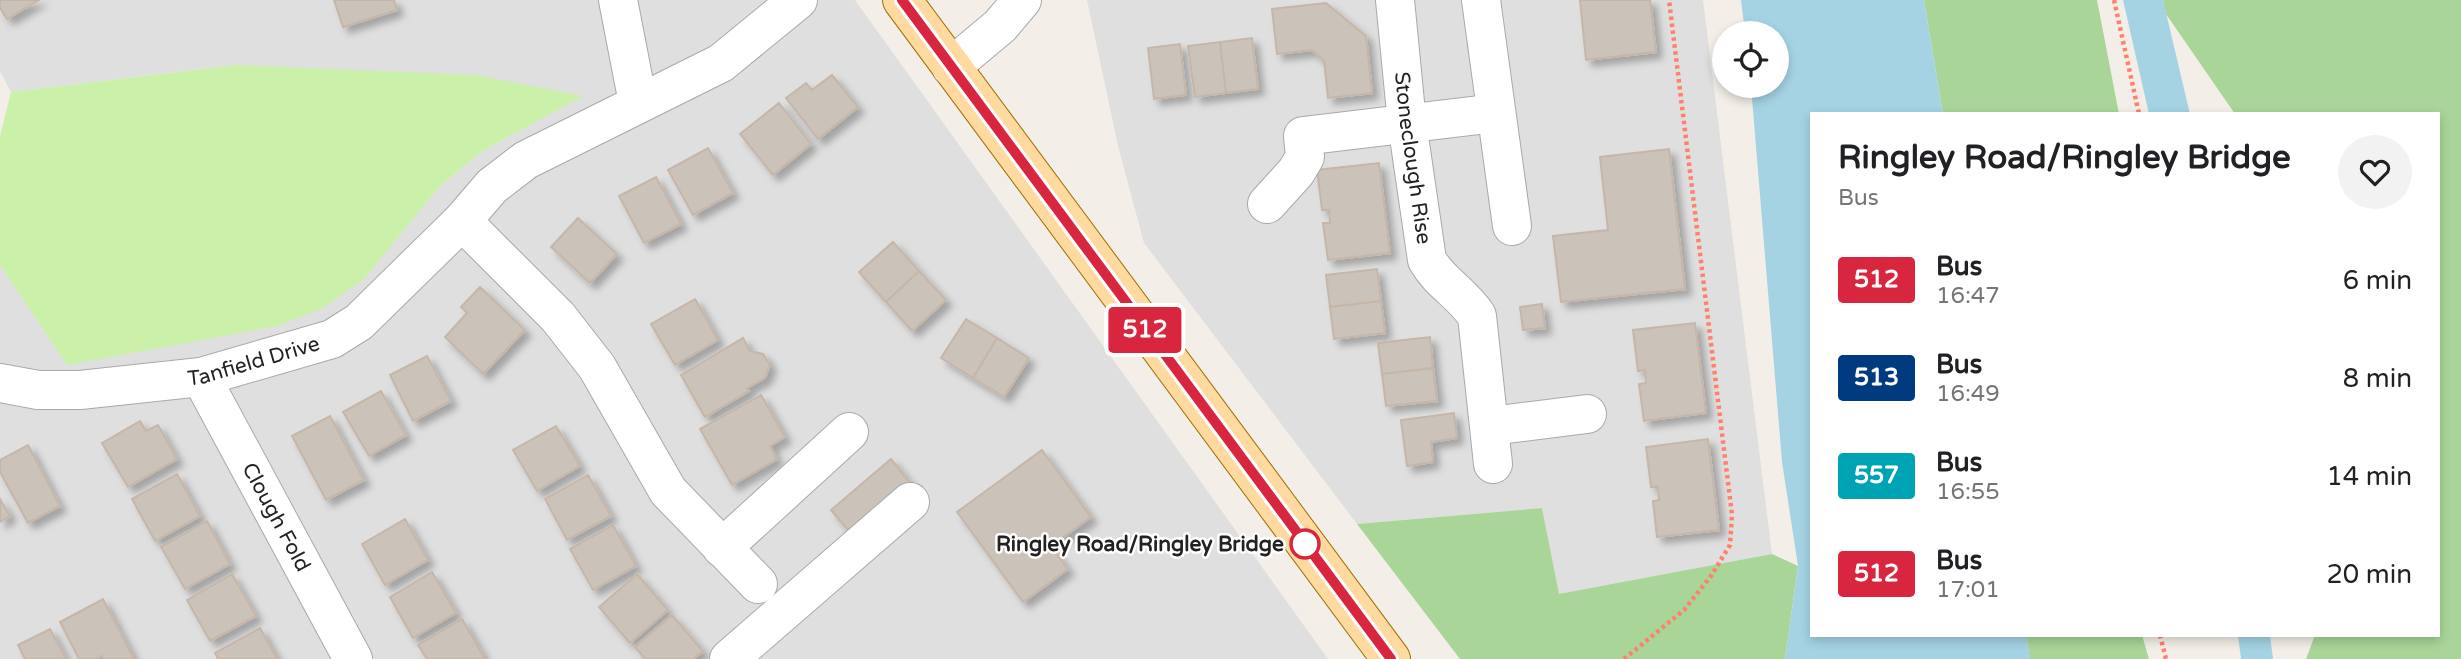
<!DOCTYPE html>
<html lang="en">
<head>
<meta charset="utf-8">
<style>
  :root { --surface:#fff; --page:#f2f2f2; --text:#202124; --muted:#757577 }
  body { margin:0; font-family:"Varela Round",sans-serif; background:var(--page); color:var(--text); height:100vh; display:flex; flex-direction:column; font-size:26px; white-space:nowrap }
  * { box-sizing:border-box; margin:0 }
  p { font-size:23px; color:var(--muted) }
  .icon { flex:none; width:38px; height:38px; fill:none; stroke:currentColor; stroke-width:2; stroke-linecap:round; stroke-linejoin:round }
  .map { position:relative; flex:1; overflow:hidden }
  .side { position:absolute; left:1810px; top:112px; width:630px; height:525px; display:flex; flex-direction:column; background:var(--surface); border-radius:0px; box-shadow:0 4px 10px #0003 }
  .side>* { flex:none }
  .badge { padding:0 14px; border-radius:5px; font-size:24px; line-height:46px }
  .buttons { position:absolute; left:1712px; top:21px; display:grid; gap:14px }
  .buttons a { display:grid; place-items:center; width:77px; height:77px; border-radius:50%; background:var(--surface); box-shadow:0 4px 10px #0003; font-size:35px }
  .map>.badge { position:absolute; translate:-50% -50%; box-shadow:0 0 0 4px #fff }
  .round { display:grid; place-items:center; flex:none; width:74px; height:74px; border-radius:37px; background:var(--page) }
  .summary { display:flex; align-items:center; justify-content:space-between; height:119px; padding:0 28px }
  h1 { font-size:33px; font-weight:700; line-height:52px }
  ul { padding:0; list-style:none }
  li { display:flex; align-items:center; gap:21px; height:98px; padding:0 28px }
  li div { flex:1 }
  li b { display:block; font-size:26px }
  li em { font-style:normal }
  li .badge { min-width:77px; font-weight:700; text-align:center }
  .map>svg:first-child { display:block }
</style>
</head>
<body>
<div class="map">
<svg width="2461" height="659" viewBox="0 0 2461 659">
  <defs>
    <filter id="shadow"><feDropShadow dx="6" dy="6" stdDeviation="3.5" flood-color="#0004"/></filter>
  </defs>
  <rect width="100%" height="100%" fill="#f3efe8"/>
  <!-- residential -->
  <path fill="#e0dfdf" d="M0,0h855l473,659h-1328v-394l67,100 296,-86 76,-92 42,-35 101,-56 -346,-31 -225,27 -11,-21z
    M1087,0h616l69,554 -213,41 -17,-87 -185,16 -213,-281 -26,-97z"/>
  <!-- grass -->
  <path fill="#caf0aa" d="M236,65l240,10 107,21 -102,56 -42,35 -75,92 -41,29 -46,18 -210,39 -67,-100v-129l11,-44z"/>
  <!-- forest -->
  <path fill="#a9d599" d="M1924,0h173l22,114h-176z
    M2163,0h298v659h-155l9,-24h123v-521h-203l-69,-100z
    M1542,508l17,86 213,-40 26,12 -13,93h-325l-103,-135z
    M2026,635h116l7,24h-119z"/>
  <!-- water -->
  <path fill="#a5d3e4" d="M1741,0h183l19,114h-132v521h215l4,24h-245l13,-93 -16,-104 -31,-376h25v-53h-31z
    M2123,0h40l27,114h-41z
    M2238,635h32l3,24h-32z"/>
  <!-- building -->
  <path fill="#cbc2ba" stroke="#c6b6a8" stroke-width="2" filter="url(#shadow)" d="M0,0h39l-32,19 -7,-11z
    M334,0h60l3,10 -54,17z
    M1580,0h70l6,52 -70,8z
    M1326,3l40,33 6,57 -44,5 -4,-37 -12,-11 -35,4 -5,-45z
    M1252,38l6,51 -32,4 -6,-51z
    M1220,42l6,51 -31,4 -7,-51z
    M1180,44l6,51 -32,4 -6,-51z
    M832,75l26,32 -40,32 -32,-41 20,-15 6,7z
    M779,103l32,41 -38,31 -33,-41z
    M708,148l25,45 -40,22 -25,-45z
    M1669,149l16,140 -124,13 -8,-66 55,-6 -8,-73z
    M1379,163l11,90 -62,7 -5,-37h7l-1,-13h-7l-5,-40z
    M656,177l25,47 -37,19 -25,-47z
    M578,218l39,36 -27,29 -39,-36z
    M893,242l26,29 -33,31 -27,-30z
    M1377,269l4,32 -51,6 -4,-32z
    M919,271l27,29 -34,31 -26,-29z
    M480,287l45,43 -42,44 -38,-37 22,-24 -6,-6z
    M695,299l23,41 -43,25 -24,-41z
    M1381,301l4,32 -51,6 -4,-32z
    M1542,304l3,24 -22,2 -3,-23z
    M966,319l31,19 -24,40 -32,-20z
    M1695,323l11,90 -62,8 -5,-37 7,-1 -1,-13 -7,1 -5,-41z
    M1430,337l3,31 -51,6 -4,-31z
    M743,338l7,13 13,3 7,11 -5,13 -18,10 2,3 -44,26 -24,-42z
    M997,338l32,20 -25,39 -31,-19z
    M427,356l24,45 -38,20 -23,-46z
    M1433,368l4,33 -51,5 -4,-32z
    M381,391l25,44 -37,21 -26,-44z
    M761,395l24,42 -15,9 7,13 -45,26 -32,-56z
    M1454,413l3,25 -26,4 2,20 -26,4 -6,-46z
    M330,416l34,64 -38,20 -34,-64z
    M140,421l6,10 12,-6 19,34 -49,28 -26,-44z
    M556,426l24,40 -43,25 -24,-41z
    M1708,439l11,91 -62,7 -4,-36 6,-1 -1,-13h-7l-5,-40z
    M28,445l32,61 -32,17 -28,-51v-12z
    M1042,450l49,67 -40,29 17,23 -45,33 -66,-90z
    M891,459l21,26 -59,51 -22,-26z
    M177,474l23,42 -45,25 -23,-42z
    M588,475l23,41 -44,24 -22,-41z
    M0,499l10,17 -10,6z
    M405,519l23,41 -43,25 -23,-41z
    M207,521l23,43 -45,25 -24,-42z
    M613,525l23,41 -43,24 -23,-41z
    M432,572l24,41 -43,25 -23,-41z
    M232,574l24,42 -46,25 -23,-41z
    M637,574l31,36 -38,33 -31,-36z
    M103,599l31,60h-30l-2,-3 -6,3h-17l-19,-37z
    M672,615l31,36 -10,8h-48l-10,-12z
    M462,619l23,40h-58l-9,-14z
    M260,628l17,31h-59l-3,-6z
    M50,629l16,30h-41l-7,-14z"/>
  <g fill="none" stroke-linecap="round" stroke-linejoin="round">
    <defs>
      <g id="minor">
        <path d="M618,0l20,103"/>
        <path id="s1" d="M1395,0l12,123 20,137c13,23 35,33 50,56l16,148"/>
        <path d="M1481,0l31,226"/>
        <path d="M951,67l49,-41 22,-26"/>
        <path d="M1267,204l29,-32 9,-15 -2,-21 193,-23"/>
        <path d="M462,221l96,96 39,50 71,124 90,93"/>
        <path id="s2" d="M201,377l152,282"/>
        <path id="s3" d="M0,383l38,7h42l121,-13 131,-38 27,-17 103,-101 30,-35 34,-26 195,-97 77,-63"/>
        <path d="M1490,426l97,-12"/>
        <path d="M722,548l127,-116"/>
        <path d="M729,659l181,-157"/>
      </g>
      <path id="major" d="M902,0l489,659"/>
    </defs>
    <!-- minor casing -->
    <use href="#minor" stroke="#a9a9a9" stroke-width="40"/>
    <!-- major casing -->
    <use href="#major" stroke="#9f7000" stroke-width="40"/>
    <!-- path -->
    <path stroke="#ff816c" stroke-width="4.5" stroke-dasharray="3.5 3.5" stroke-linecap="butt" d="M2114,0l25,114
      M2160,635l6,24
      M1624,659l60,-49 27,-34 19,-31 2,-30 -63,-515"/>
    <!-- minor -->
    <use href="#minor" stroke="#fff" stroke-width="38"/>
    <!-- major -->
    <use href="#major" stroke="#ffdaa0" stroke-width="38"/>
  </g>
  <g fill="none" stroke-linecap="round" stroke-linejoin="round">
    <defs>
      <path id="line" d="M902,0l489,659"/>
    </defs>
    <!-- line casing -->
    <use href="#line" stroke="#fff" stroke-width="16"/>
    <!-- line -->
    <use href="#line" stroke="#d7263d" stroke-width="10"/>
  </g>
  <!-- markers -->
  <circle fill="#fff" stroke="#d7263d" stroke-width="3.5" cx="1305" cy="544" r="14"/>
  <g text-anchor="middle" stroke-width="5" stroke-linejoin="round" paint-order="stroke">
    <!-- street labels -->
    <g font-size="21" fill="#222" stroke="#fff">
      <text dy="7" stroke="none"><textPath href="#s1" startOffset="159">Stoneclough Rise</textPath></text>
      <text dy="7" stroke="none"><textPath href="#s3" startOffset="257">Tanfield Drive</textPath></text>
      <text dy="7" stroke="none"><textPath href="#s2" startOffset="159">Clough Fold</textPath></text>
    </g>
    <!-- stop labels -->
    <g font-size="21" font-weight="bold" fill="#222" stroke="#fff" text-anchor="end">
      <text x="1284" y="551">Ringley Road/Ringley Bridge</text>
    </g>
  </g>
</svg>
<div class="buttons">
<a><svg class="icon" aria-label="locate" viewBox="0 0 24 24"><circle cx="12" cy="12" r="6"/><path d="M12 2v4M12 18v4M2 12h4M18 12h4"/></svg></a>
</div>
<b class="badge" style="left:1145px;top:330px;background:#d7263d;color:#fff">512</b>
<section class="side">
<div class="summary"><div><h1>Ringley Road/Ringley Bridge</h1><p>Bus</p></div><a class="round"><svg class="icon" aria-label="heart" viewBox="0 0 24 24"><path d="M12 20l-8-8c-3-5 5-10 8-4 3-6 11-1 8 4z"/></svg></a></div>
<ul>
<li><span class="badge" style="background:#d7263d;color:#fff">512</span><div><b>Bus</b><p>16:47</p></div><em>6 min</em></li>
<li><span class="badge" style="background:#003b80;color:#fff">513</span><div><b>Bus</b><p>16:49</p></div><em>8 min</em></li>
<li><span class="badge" style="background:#00a3b4;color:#fff">557</span><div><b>Bus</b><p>16:55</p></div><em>14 min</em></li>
<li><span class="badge" style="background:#d7263d;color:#fff">512</span><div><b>Bus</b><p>17:01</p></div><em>20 min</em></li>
</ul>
</section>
</div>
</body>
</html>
